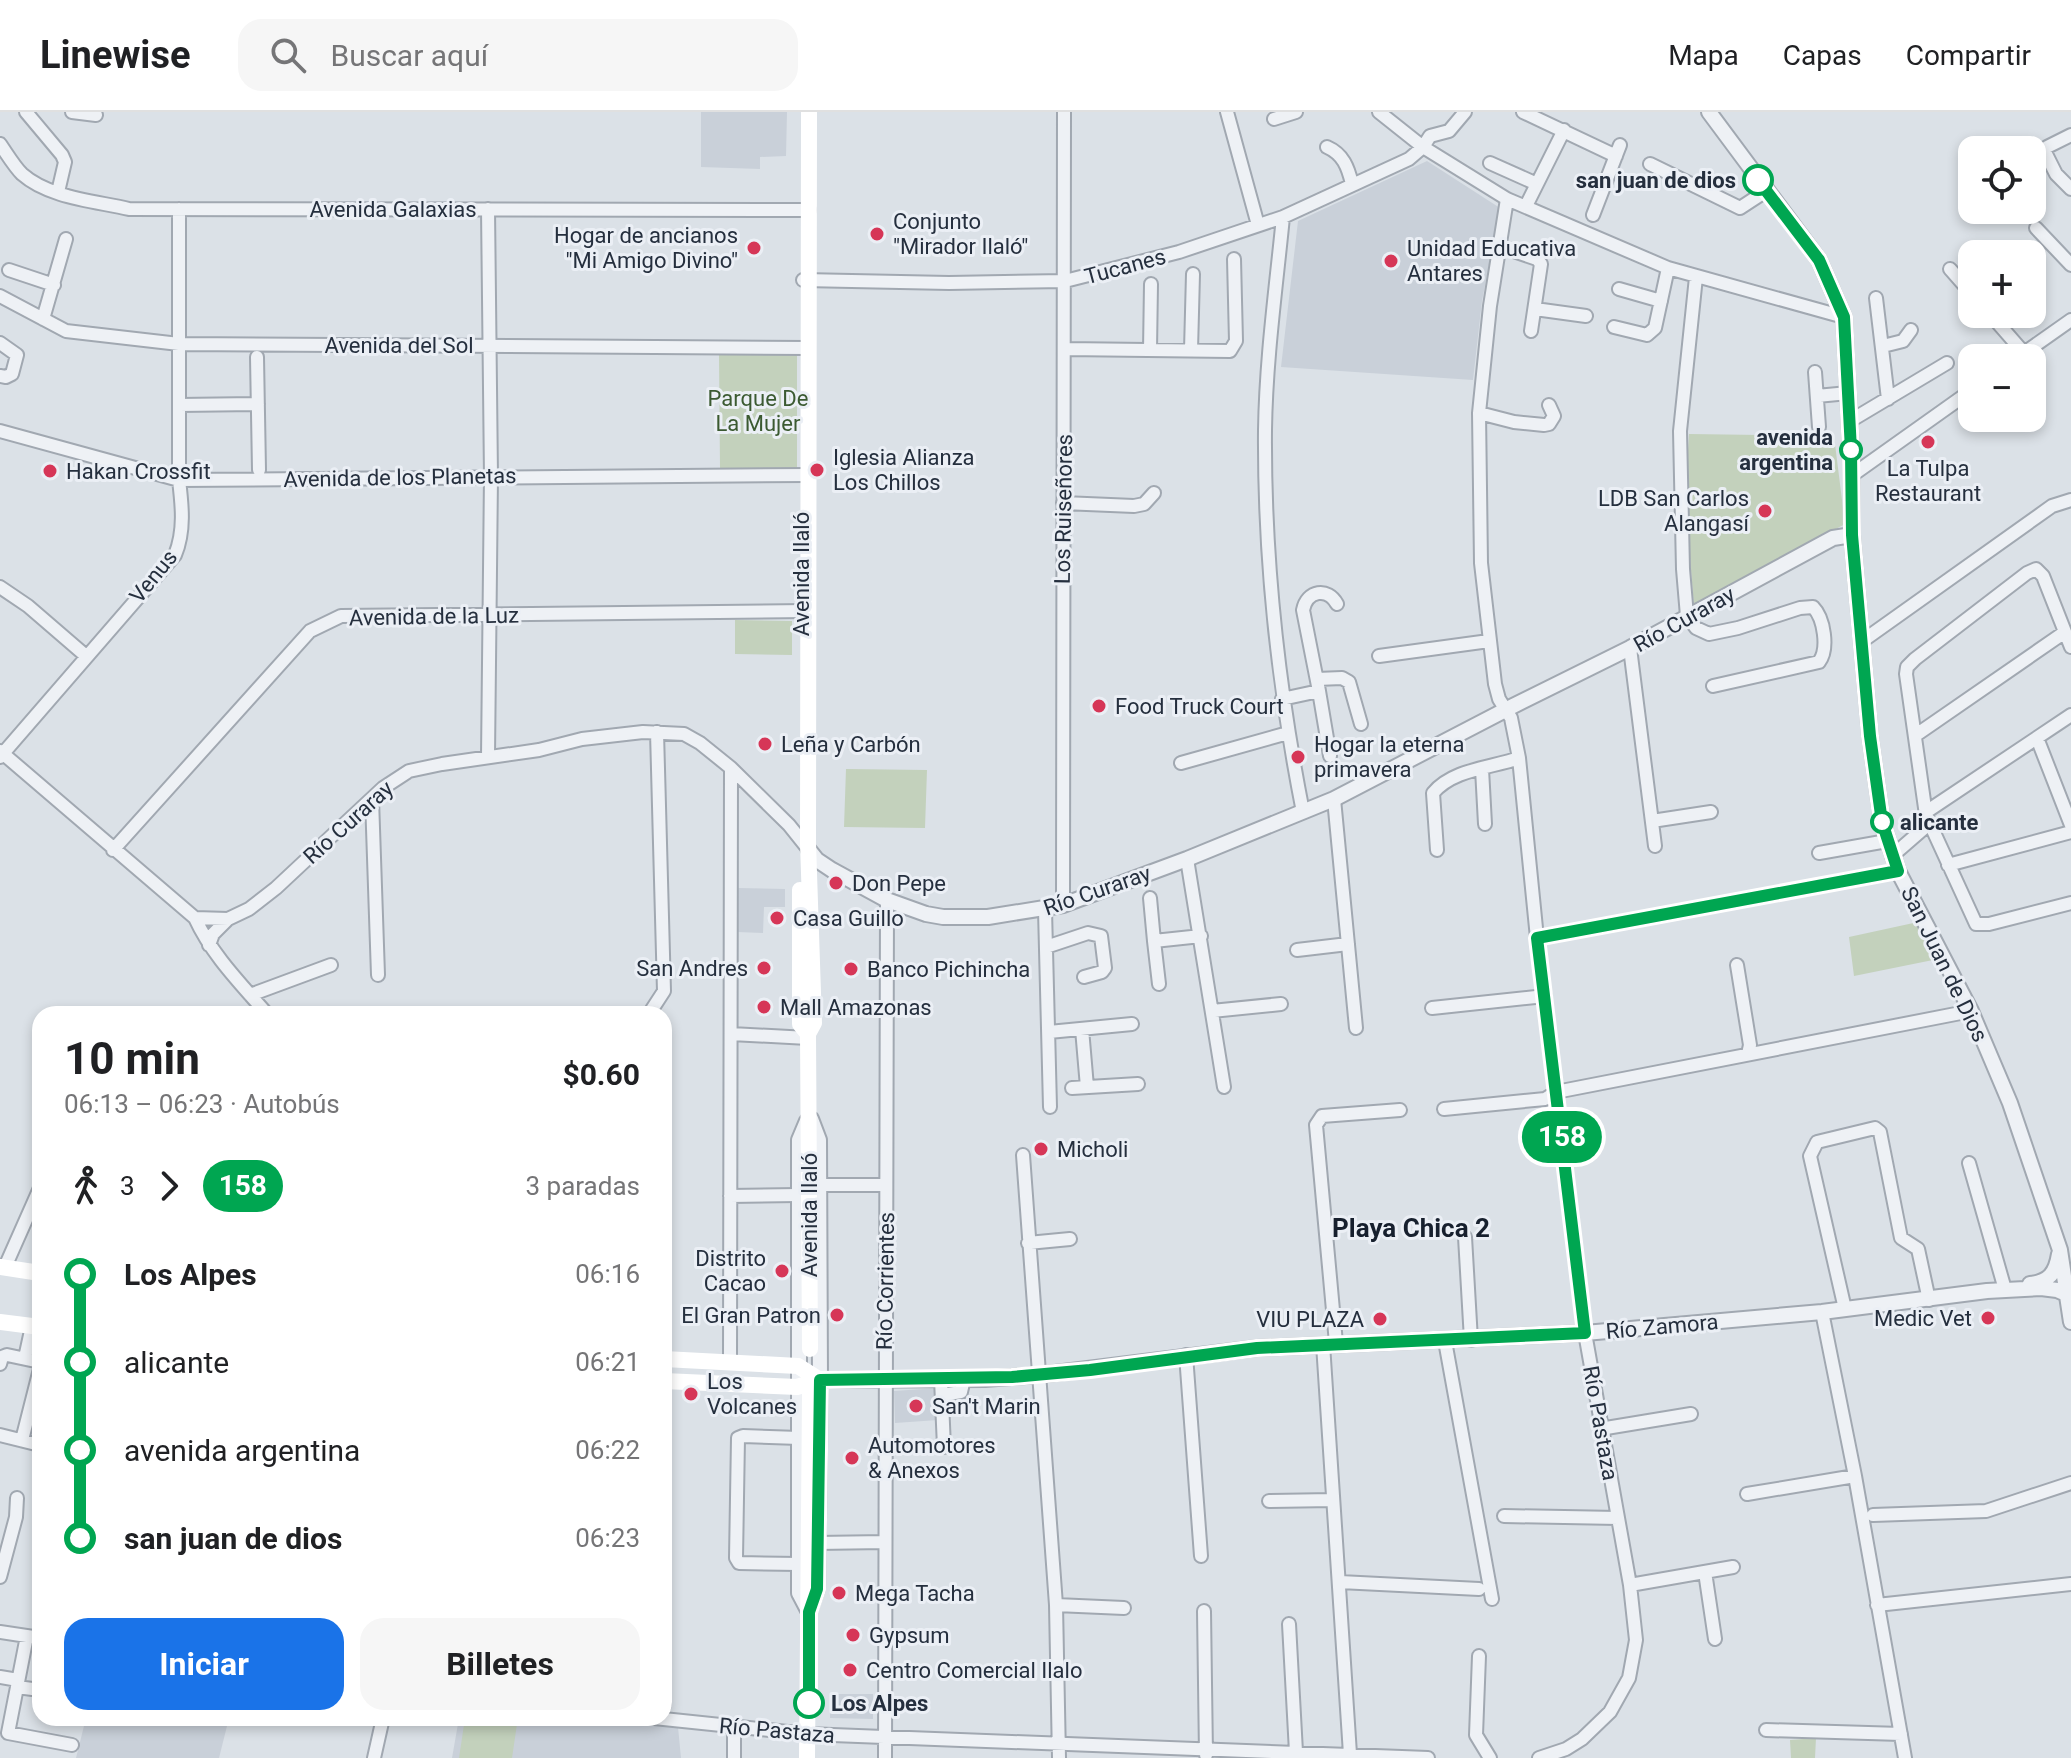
<!DOCTYPE html>
<html lang="es">
<head>
<meta charset="utf-8">
<style>
  :root { --surface:#fff; --page:#f6f6f6; --text:#202124; --muted:#757577; --line:#e0e0e0; --accent:#1a73e8 }
  body { margin:0; font-family:Roboto,sans-serif; background:var(--page); color:var(--text); height:100vh; display:flex; flex-direction:column; font-size:30px; white-space:nowrap }
  * { box-sizing:border-box; margin:0 }
  p { font-size:26px; color:var(--muted) }
  .icon { flex:none; width:44px; height:44px; fill:none; stroke:currentColor; stroke-width:2; stroke-linecap:round; stroke-linejoin:round }
  .map { position:relative; flex:1; overflow:hidden }
  .details { position:absolute; left:32px; top:894px; width:640px; height:720px; display:flex; flex-direction:column; background:var(--surface); border-radius:24px; box-shadow:0 4px 12px #0003 }
  .details>* { flex:none }
  .badge { padding:0 16px; border-radius:26px; font-size:28px; line-height:52px }
  .tools { position:absolute; left:1958px; top:24px; display:grid; gap:16px }
  .tools a { display:grid; place-items:center; width:88px; height:88px; border-radius:16px; background:var(--surface); box-shadow:0 4px 12px #0003; font-size:40px }
  .map>.badge { position:absolute; translate:-50% -50%; box-shadow:0 0 0 4px #fff }
  .legs { display:flex; align-items:center; gap:12px; height:88px; padding:0 32px; font-size:26px }
  .legs p { margin-inline-start:auto }
  .head { display:flex; align-items:center; justify-content:space-between; height:136px; padding:0 32px }
  h1 { font-size:44px; font-weight:700; line-height:60px }
  .button { display:flex; gap:16px; margin-top:auto; padding:16px 32px }
  .button a { flex:1; height:92px; border-radius:24px; background:var(--accent); color:#fff; font-size:32px; font-weight:700; line-height:92px; text-align:center }
  .button a+a { background:var(--page); color:var(--text) }
  ul { padding:0 32px; list-style:none }
  li { display:flex; align-items:center; gap:28px; height:88px; font-size:30px }
  li i { display:grid; place-items:center; width:12px; height:100%; margin:0 10px; background:currentColor }
  li i::after { content:''; width:20px; height:20px; margin:-10px; border:6px solid; border-radius:50%; background:var(--surface) }
  li p { margin-inline-start:auto }
  li:first-child i { background:linear-gradient(#0000 50%,currentColor 0) }
  li:last-child i { background:linear-gradient(currentColor 50%,#0000 0) }
  header { display:flex; align-items:center; gap:48px; box-sizing:border-box; height:112px; padding:0 40px; background:var(--surface); border-bottom:2px solid var(--line) }
  header strong { font-size:38px }
  nav { display:flex; gap:44px; margin-inline-start:auto; font-size:28px }
  .search { width:560px; height:72px; background:var(--page); display:flex; align-items:center; gap:20px; box-sizing:border-box; padding:0 28px; border-radius:24px; color:var(--muted); font-size:30px }
  .map>svg:first-child { display:block }
</style>
</head>
<body>
<header>
<strong>Linewise</strong>
<div class="search"><svg class="icon" aria-label="search" viewBox="0 0 24 24"><circle cx="10" cy="10" r="6"/><path d="M15 15l6 6"/></svg>Buscar aquí</div>
<nav><a>Mapa</a><a>Capas</a><a>Compartir</a></nav>
</header>
<div class="map">
<svg width="2071" height="1646" viewBox="0 0 2071 1646">
  <rect width="100%" height="100%" fill="#dbe1e7"/>
  <!-- built -->
  <path fill="#c9d0d9" d="M701,0h86l-1,44 -26,1v12l-59,-2z
    M1427,49l73,47 -18,93 -9,79 -192,-13 17,-146z
    M738,776l47,1v18h-21l-1,26 -26,-1z
    M937,1276l1,32 -43,3 -1,-32z
    M830,1582h43v25l-43,-1z
    M86,1606h143l-10,40h-143z
    M459,1606h128l91,9 3,31h-229z"/>
  <!-- green -->
  <path fill="#c3d1bc" d="M797,240v116h-77l-1,-115z
    M1689,322l145,2 11,88 -151,82 -9,-107z
    M735,508l57,1v34l-57,-1z
    M846,657l81,1 -2,58 -81,-1z
    M1918,810l15,38 -79,16 -5,-39z
    M465,1606l52,6 -5,34h-53z
    M1816,1626l-1,20h-24l-1,-18z"/>
  <g fill="none" stroke-linecap="round" stroke-linejoin="round">
    <defs>
      <path id="minor" d="M26,0l36,43 3,7 -7,30
        M72,0l24,3
        M1227,0l31,113
        M1379,0l44,35 84,52 161,69 176,49
        M1523,0l93,44
        M1274,7l22,-7
        M2071,23l-24,12 -2,5 11,22 15,15
        M0,32c7,10 14,22 22,30 27,24 73,27 107,35l680,1
        M1327,35c16,7 21,20 25,37
        M1490,51l47,21
        M1650,52l90,44 26,-17
        M1507,87l-17,107 -11,107 2,150 14,121 4,15 12,19 8,40 18,180 48,395 45,252 6,55 -7,38 -19,34 -28,27 -16,10 -27,9
        M1526,94l38,-76
        M1593,103l27,-70
        M1283,105c-7,71 -17,142 -18,213 -1,130 13,256 38,382
        M2036,116l35,37
        M1499,134l38,13 4,5 -10,67
        M1950,157l22,25
        M9,158l45,15
        M1696,165l-16,154 3,138 4,47 9,12 13,6 29,-6 62,-20 13,-1c11,11 16,42 6,55l-106,24
        M803,168l146,3 116,-2 114,-29 104,-35 126,-58 14,-12 7,-11 19,-5 16,-19
        M1619,177l42,12
        M0,184l66,35 113,13 629,4
        M1876,186l12,101
        M1535,197l51,7
        M1990,202l34,39
        M43,207l23,-80
        M1614,215l33,8 8,-7 13,-60
        M0,231l17,12 -5,19 -6,3 -6,-1
        M1883,234l20,-5 8,-11
        M1065,237l165,2 6,-10 -2,-82
        M1150,238l1,-66
        M1191,238l2,-76
        M257,245l2,113
        M2017,246l54,-38
        M1815,260l4,55
        M1817,284l31,-3
        M179,293l79,-1
        M1479,301l35,9 30,3 5,-1 5,-8 -5,-11
        M1850,309l97,-58
        M0,319l179,49 628,-5
        M1851,364l121,-86
        M1063,391l71,3 10,-2 10,-11
        M0,475l28,19 58,50
        M1861,530l191,-136 19,-6
        M2071,535l-28,-71 -7,-7 -9,4 -112,86 -8,8 -1,7 20,141 50,109h13l82,-21
        M1630,536l25,198
        M1379,544l110,-15
        M1317,567l25,-1 7,4 12,42
        M1319,579l11,65
        M1282,587l37,-8 -16,-81c4,-20 25,-23 34,-6
        M1916,623l149,-103
        M2037,626l34,87
        M0,639l195,167c17,37 45,65 72,96
        M0,645l175,-202c10,-24 7,-50 4,-75v-271
        M488,645l3,-281 -3,-267
        M1181,651l107,-30
        M1482,657l3,55
        M372,687l6,176
        M1334,687l22,229
        M1926,700l145,-97
        M1652,709l59,-9
        M113,738l197,-219 31,-15 466,-5
        M1437,738l-4,-57c20,-24 58,-25 86,-35
        M1819,741l68,-12
        M1892,744l38,-33
        M1187,747l37,228
        M1948,753l123,-33
        M1150,786l4,43
        M1063,793l1,-793
        M1045,798l5,197
        M195,806l33,1 21,-10 27,-21 107,-100 26,-17 33,-7 97,-14 43,-11 61,-7 41,2 16,9 31,25 58,57 20,25
        M1537,826l361,-67
        M209,833l4,-11 15,-15
        M1046,835l42,-14 13,3 4,32 -3,4 -18,5
        M1297,838l51,-6
        M1737,853l13,80 -2,9
        M1159,872l-5,-43 47,-5
        M250,883l81,-30
        M1432,896l113,-12
        M1212,899l69,-7
        M649,902l15,-23 -7,-259
        M1082,917l5,58
        M1049,920l83,-8
        M731,922l77,4
        M1072,976l66,-4
        M1444,997l101,-10 11,-7 415,-81
        M1023,1043l33,450 3,153
        M1969,1051l35,123
        M819,1073h67
        M730,1084l68,-1
        M1465,1125l6,103
        M1028,1131l42,-4
        M5,1155l35,-79
        M1845,1197l-35,-153 7,-14 58,-14 5,4 21,106 17,11 11,51
        M1822,1200l33,164 50,282
        M1445,1229l47,258
        M1336,1231l-20,-218 6,-9 78,-6
        M1323,1232l27,410
        M1186,1243l15,201
        M25,1246l7,-32
        M730,1250l1,-594
        M0,1252l2,-7 5,-2 33,7
        M941,1267l3,68
        M942,1283l19,-3 3,-13
        M1600,1317l91,-15
        M0,1323l40,10
        M22,1328l18,-71
        M1747,1382l108,-18
        M1269,1389l64,-1
        M1873,1403l113,-4 85,-28
        M1504,1404l114,2
        M817,1431l68,-1
        M799,1452l-60,-1 -3,-5 2,-120 5,-2 56,2
        M1705,1460l10,67
        M0,1465l16,-60 1,-19
        M1340,1470l139,7
        M1630,1473l103,-18
        M1056,1493l68,3
        M1877,1493l194,-21
        M1204,1499l2,144
        M1289,1512l7,128
        M0,1520l40,6
        M27,1524l-19,97 64,12
        M1479,1544l-3,79 14,23
        M664,1553v40
        M0,1565l18,3
        M17,1575l23,3
        M654,1606l153,16 621,24
        M1766,1618l135,4
        M374,1646l9,-40
        M734,1646v-31
        M885,1646l2,-858"/>
      <path id="tertiary" d="M1709,0l110,148 25,57 7,133 1,85 18,201 12,86 16,49 73,140 39,92 50,147 11,72
        M809,738l8,10 15,10 55,30 39,14 17,3h45l75,-12 124,-46 147,-60 179,-93 117,-58 203,-110 19,-3
        M807,1009l-8,19v453l10,19
        M2030,1172c19,-2 26,-11 29,-30
        M820,1268l165,-1 54,-4 218,-27 328,-15 237,-21 165,-21 54,-3 16,2 14,6
        M810,1496l7,-19 3,-209 -1,-240 -8,-21"/>
    </defs>
    <!-- minor casing -->
    <use href="#minor" stroke="#a1a8b1" stroke-width="16"/>
    <!-- tertiary casing -->
    <use href="#tertiary" stroke="#a1a8b1" stroke-width="18"/>
    <!-- minor -->
    <use href="#minor" stroke="#eef1f5" stroke-width="12"/>
    <!-- tertiary -->
    <use href="#tertiary" stroke="#eef1f5" stroke-width="14"/>
    <!-- secondary -->
    <path stroke="#fff" stroke-width="16" d="M809,0l-1,731 6,180 -6,11 2,315
      M800,778v134l8,10
      M0,1155l40,6
      M0,1210l40,5
      M664,1247l134,7 22,14
      M664,1269l133,6 23,-7
      M807,1646l3,-364"/>
  </g>
  <g fill="none" stroke-linecap="round" stroke-linejoin="round">
    <defs>
      <path id="line-1" d="M809,1591v-91l8,-23 3,-209 192,-3 78,-7 167,-22 328,-15 -48,-395 361,-67 -16,-49 -12,-86 -18,-201 -1,-85 -7,-133 -25,-57 -61,-80"/>
    </defs>
    <!-- line-1 casing -->
    <use href="#line-1" stroke="#fff" stroke-width="18"/>
    <!-- line-1 -->
    <use href="#line-1" stroke="#00a651" stroke-width="12"/>
  </g>
  <!-- markers -->
  <g fill="#fff" stroke="#00a651" stroke-width="4">
    <circle cx="1758" cy="68" r="14"/>
    <circle cx="1851" cy="338" r="10"/>
    <circle cx="1882" cy="710" r="10"/>
    <circle cx="809" cy="1591" r="14"/>
  </g>
  <g fill="#d63657" stroke="#ebeff5" stroke-width="3">
    <circle cx="877" cy="122" r="8"/>
    <circle cx="754" cy="136" r="8"/>
    <circle cx="1391" cy="149" r="8"/>
    <circle cx="1928" cy="330" r="8"/>
    <circle cx="817" cy="358" r="8"/>
    <circle cx="50" cy="359" r="8"/>
    <circle cx="1765" cy="399" r="8"/>
    <circle cx="1099" cy="594" r="8"/>
    <circle cx="765" cy="632" r="8"/>
    <circle cx="1298" cy="645" r="8"/>
    <circle cx="836" cy="771" r="8"/>
    <circle cx="777" cy="806" r="8"/>
    <circle cx="764" cy="856" r="8"/>
    <circle cx="851" cy="857" r="8"/>
    <circle cx="764" cy="895" r="8"/>
    <circle cx="1041" cy="1037" r="8"/>
    <circle cx="782" cy="1159" r="8"/>
    <circle cx="837" cy="1203" r="8"/>
    <circle cx="1988" cy="1206" r="8"/>
    <circle cx="1380" cy="1207" r="8"/>
    <circle cx="691" cy="1282" r="8"/>
    <circle cx="916" cy="1294" r="8"/>
    <circle cx="852" cy="1346" r="8"/>
    <circle cx="839" cy="1481" r="8"/>
    <circle cx="853" cy="1523" r="8"/>
    <circle cx="850" cy="1558" r="8"/>
  </g>
  <g text-anchor="middle" stroke-width="6" stroke-linejoin="round" paint-order="stroke">
    <!-- stop labels -->
    <g font-size="22" font-weight="bold" fill="#252f3e" stroke="#ebeff5" text-anchor="end">
      <text x="1736" y="76">san juan de dios</text>
      <text x="1833" y="333">avenida<tspan x="1833" dy="25">argentina</tspan></text>
      <text x="1900" y="718" text-anchor="start">alicante</text>
      <text x="831" y="1599" text-anchor="start">Los Alpes</text>
    </g>
    <!-- street labels -->
    <g font-size="22" fill="#252f3e" stroke="#ebeff5">
      <text x="393" y="105">Avenida Galaxias</text>
      <text transform="translate(1125 154) rotate(-15)" y="8">Tucanes</text>
      <text x="399" y="241">Avenida del Sol</text>
      <text transform="translate(400 365) rotate(-1)" y="8">Avenida de los Planetas</text>
      <text transform="translate(1063 397) rotate(-89)" y="8">Los Ruiseñores</text>
      <text transform="translate(801 462) rotate(-90)" y="8">Avenida Ilaló</text>
      <text transform="translate(153 464) rotate(-51)" y="8">Venus</text>
      <text transform="translate(434 504) rotate(-1)" y="8">Avenida de la Luz</text>
      <text transform="translate(1684 507) rotate(-29)" y="8">Río Curaray</text>
      <text transform="translate(348 710) rotate(-42)" y="8">Río Curaray</text>
      <text transform="translate(1097 778) rotate(-19)" y="8">Río Curaray</text>
      <text transform="translate(1945 852) rotate(64)" y="8">San Juan de Dios</text>
      <text transform="translate(809 1103) rotate(-90)" y="8">Avenida Ilaló</text>
      <text transform="translate(885 1169) rotate(-89)" y="8">Río Corrientes</text>
      <text transform="translate(1662 1214) rotate(-5)" y="8">Río Zamora</text>
      <text transform="translate(1601 1311) rotate(80)" y="8">Río Pastaza</text>
      <text transform="translate(777 1618) rotate(5)" y="8">Río Pastaza</text>
    </g>
    <!-- poi labels -->
    <g font-size="22" fill="#252f3e" stroke="#ebeff5" text-anchor="start">
      <text x="893" y="117">Conjunto<tspan x="893" dy="25">"Mirador Ilaló"</tspan></text>
      <text x="738" y="131" text-anchor="end">Hogar de ancianos<tspan x="738" dy="25">"Mi Amigo Divino"</tspan></text>
      <text x="1407" y="144">Unidad Educativa<tspan x="1407" dy="25">Antares</tspan></text>
      <text x="833" y="353">Iglesia Alianza<tspan x="833" dy="25">Los Chillos</tspan></text>
      <text x="1928" y="364" text-anchor="middle">La Tulpa<tspan x="1928" dy="25">Restaurant</tspan></text>
      <text x="66" y="367">Hakan Crossfit</text>
      <text x="1749" y="394" text-anchor="end">LDB San Carlos<tspan x="1749" dy="25">Alangasí</tspan></text>
      <text x="1115" y="602">Food Truck Court</text>
      <text x="781" y="640">Leña y Carbón</text>
      <text x="1314" y="640">Hogar la eterna<tspan x="1314" dy="25">primavera</tspan></text>
      <text x="852" y="779">Don Pepe</text>
      <text x="793" y="814">Casa Guillo</text>
      <text x="748" y="864" text-anchor="end">San Andres</text>
      <text x="867" y="865">Banco Pichincha</text>
      <text x="780" y="903">Mall Amazonas</text>
      <text x="1057" y="1045">Micholi</text>
      <text x="766" y="1154" text-anchor="end">Distrito<tspan x="766" dy="25">Cacao</tspan></text>
      <text x="821" y="1211" text-anchor="end">El Gran Patron</text>
      <text x="1972" y="1214" text-anchor="end">Medic Vet</text>
      <text x="1364" y="1215" text-anchor="end">VIU PLAZA</text>
      <text x="707" y="1277">Los<tspan x="707" dy="25">Volcanes</tspan></text>
      <text x="932" y="1302">San't Marin</text>
      <text x="868" y="1341">Automotores<tspan x="868" dy="25">&amp; Anexos</tspan></text>
      <text x="855" y="1489">Mega Tacha</text>
      <text x="869" y="1531">Gypsum</text>
      <text x="866" y="1566">Centro Comercial Ilalo</text>
    </g>
    <!-- park labels -->
    <g font-size="22" fill="#3b5a31" stroke="#ebeff5">
      <text x="758" y="294">Parque De<tspan x="758" dy="25">La Mujer</tspan></text>
    </g>
    <!-- quarter labels -->
    <g font-size="26" font-weight="bold" fill="#17202e" stroke="#ebeff5">
      <text x="1411" y="1125">Playa Chica 2</text>
    </g>
  </g>
</svg>
<div class="tools">
<a><svg class="icon" aria-label="locate" viewBox="0 0 24 24"><circle cx="12" cy="12" r="6"/><path d="M12 2v4M12 18v4M2 12h4M18 12h4"/></svg></a>
<a>+</a>
<a>−</a>
</div>
<b class="badge" style="left:1562px;top:1025px;background:#00a651;color:#fff">158</b>
<section class="details">
<div class="head"><div><h1>10 min</h1><p>06:13 – 06:23 · Autobús</p></div><b>$0.60</b></div>
<div class="legs"><svg class="icon" aria-label="walk" viewBox="0 0 24 24"><circle cx="13" cy="4" r="2"/><path d="M13 8l-2 6 4 7M11 14l-3 7M7 12l3-4h3l4 4"/></svg>3<svg class="icon" aria-label="forward" viewBox="0 0 24 24"><path d="M9 5l7 7-7 7"/></svg><b class="badge" style="background:#00a651;color:#fff">158</b><p>3 paradas</p></div>
<ul>
<li><i style="color:#00a651"></i><b>Los Alpes</b><p>06:16</p></li>
<li><i style="color:#00a651"></i><span>alicante</span><p>06:21</p></li>
<li><i style="color:#00a651"></i><span>avenida argentina</span><p>06:22</p></li>
<li><i style="color:#00a651"></i><b>san juan de dios</b><p>06:23</p></li>
</ul>
<div class="button"><a>Iniciar</a><a>Billetes</a></div>
</section>
</div>
</body>
</html>
